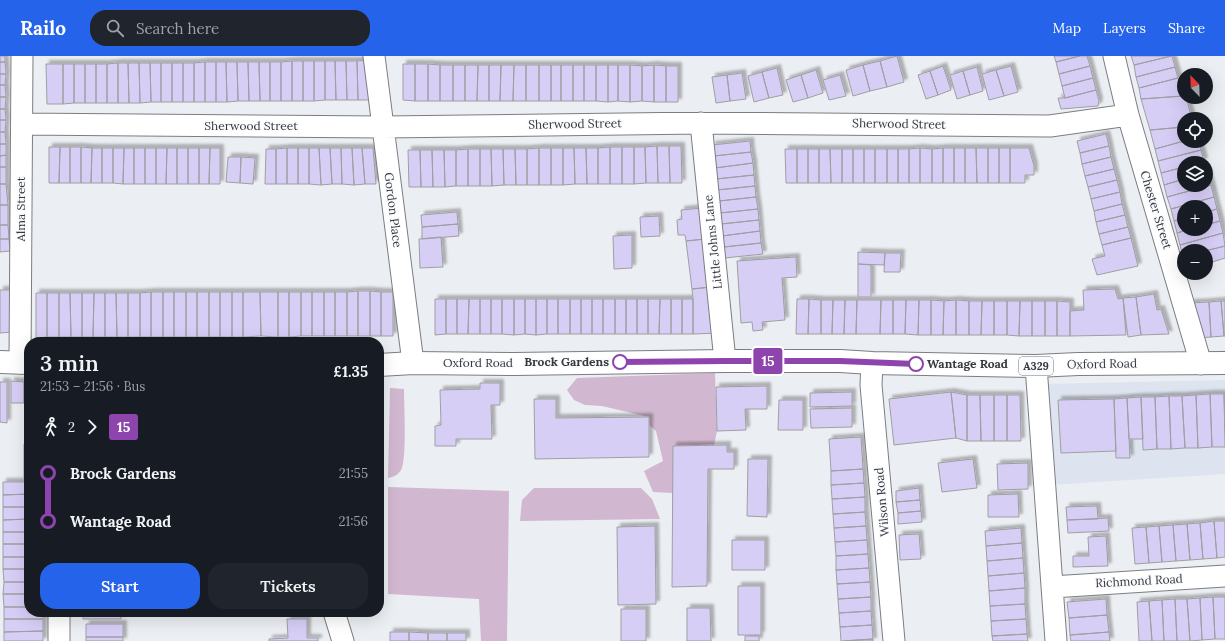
<!DOCTYPE html>
<html lang="en">
<head>
<meta charset="utf-8">
<style>
  :root { --surface:#171b24; --page:#20242c; --text:#f1f3f6; --muted:#9ea1a6; --accent:#2563eb }
  body { margin:0; font-family:Lora,serif; background:var(--page); color:var(--text); height:100vh; display:flex; flex-direction:column; font-size:15px; white-space:nowrap }
  * { box-sizing:border-box; margin:0 }
  p { font-size:13px; color:var(--muted) }
  .icon { flex:none; width:22px; height:22px; fill:none; stroke:currentColor; stroke-width:2; stroke-linecap:round; stroke-linejoin:round }
  .map { position:relative; flex:1; overflow:hidden }
  .sheet { position:absolute; left:24px; top:281px; width:360px; height:280px; display:flex; flex-direction:column; background:var(--surface); border-radius:16px; box-shadow:0 4px 16px #0002 }
  .sheet>* { flex:none }
  .badge { padding:0 8px; border-radius:3px; font-size:14px; line-height:26px }
  .needle { width:26px; rotate:337deg }
  .controls { position:absolute; left:1177px; top:12px; display:grid; gap:8px }
  .controls a { display:grid; place-items:center; width:36px; height:36px; border-radius:50%; background:var(--surface); box-shadow:0 4px 16px #0002; font-size:20px }
  .map>.badge { position:absolute; translate:-50% -50%; box-shadow:0 0 0 2px #fff }
  .legs { display:flex; align-items:center; gap:6px; height:44px; padding:0 16px; font-size:13px }
  .legs p { margin-inline-start:auto }
  .headline { display:flex; align-items:center; justify-content:space-between; height:68px; padding:0 16px }
  h1 { font-size:22px; font-weight:600; line-height:30px }
  .action { display:flex; gap:8px; margin-top:auto; padding:8px 16px }
  .action a { flex:1; height:46px; border-radius:16px; background:var(--accent); color:#fff; font-size:16px; font-weight:600; line-height:46px; text-align:center }
  .action a+a { background:var(--page); color:var(--text) }
  ul { padding:0 16px; list-style:none }
  li { display:flex; align-items:center; gap:14px; height:48px; font-size:15px }
  li i { display:grid; place-items:center; width:6px; height:100%; margin:0 5px; background:currentColor }
  li i::after { content:''; width:10px; height:10px; margin:-5px; border:3px solid; border-radius:50%; background:var(--surface) }
  li p { margin-inline-start:auto }
  li:first-child i { background:linear-gradient(#0000 50%,currentColor 0) }
  li:last-child i { background:linear-gradient(currentColor 50%,#0000 0) }
  header { display:flex; align-items:center; gap:24px; box-sizing:border-box; height:56px; padding:0 20px; background:var(--accent); color:#fff }
  header strong { font-size:19px }
  nav { display:flex; gap:22px; margin-inline-start:auto; font-size:14px }
  .search { width:280px; height:36px; background:var(--page); display:flex; align-items:center; gap:10px; box-sizing:border-box; padding:0 14px; border-radius:16px; color:var(--muted); font-size:15px }
  .map>svg:first-child { display:block }
</style>
</head>
<body>
<header>
<strong>Railo</strong>
<div class="search"><svg class="icon" aria-label="search" viewBox="0 0 24 24"><circle cx="10" cy="10" r="6"/><path d="M15 15l6 6"/></svg>Search here</div>
<nav><a>Map</a><a>Layers</a><a>Share</a></nav>
</header>
<div class="map">
<svg width="1225" height="585" viewBox="0 0 1225 585">
  <defs>
    <filter id="shadow"><feDropShadow dx="3.5" dy="-3.5" stdDeviation="1" flood-color="#0004"/></filter>
  </defs>
  <rect width="100%" height="100%" fill="#ebeef2"/>
  <!-- built -->
  <path fill="#dee4ef" d="M1225,324v94l-176,11 -5,-101z"/>
  <!-- green -->
  <path fill="#d1b7cf" d="M715,317l2,58 -3,14 -41,1v47l-20,-1 -9,-21 19,-10 -7,-30 -7,-6v-8l-47,-11 -17,-1 -11,-5 -7,-10 10,-12z
    M390,332l14,1c0,16 3,70 -3,81 -3,5 -7,7 -13,8z
    M388,431l121,4 -2,150h-26l-2,-42 -91,-5z
    M534,432h107l11,11 8,20 -140,2 2,-21z"/>
  <!-- building -->
  <path fill="#d7cef6" stroke="#9f9ea3" filter="url(#shadow)" d="M0,0h5v6h-5z
    M897,0l7,26 -17,5 -7,-26z
    M1054,0h26l-24,6z
    M1080,0h7l3,10 -31,8 -3,-12z
    M1131,0h40l-37,9z
    M1172,0l3,11 -39,10 -2,-12z
    M368,4l1,40h-11l-1,-39z
    M292,5v40h-11v-39z
    M292,5h11v40h-11z
    M303,5h11v40h-11z
    M314,5h11v39l-11,1z
    M325,5h10l1,39h-11z
    M335,5h11l1,39h-11z
    M346,5h11l1,39h-11z
    M880,5l7,26 -17,4 -7,-26z
    M0,6h5l1,12h-6z
    M205,6v40h-11v-39z
    M205,6h11v40h-11z
    M216,6h10l1,40h-11z
    M226,6h11l1,39 -11,1z
    M237,6h11l1,39h-11z
    M248,6h11l1,39h-11z
    M259,6h11v39h-10z
    M270,6h11v39h-11z
    M118,7v40h-11v-39z
    M118,7h10l1,40h-11z
    M128,7h11l1,40h-11z
    M139,7h11l1,39 -11,1z
    M150,7h11v39h-10z
    M161,7h11v39h-11z
    M172,7h11v39h-11z
    M183,7h11v39h-11z
    M46,8h17v40h-16z
    M63,8h11v39l-11,1z
    M74,8h11v39h-11z
    M85,8h11v39h-11z
    M96,8h11v39h-11z
    M403,8h12v37l-12,-1z
    M415,8h13v37h-13z
    M428,8l12,1v36h-12z
    M440,9h13v36h-13z
    M453,9h12v36h-12z
    M465,9h13l-1,36h-12z
    M478,9h11v36h-12z
    M489,9h12l-1,36h-11z
    M501,9h13l-1,36h-13z
    M514,9h12v36h-13z
    M526,9h13v36h-13z
    M539,9h12v36h-12z
    M551,9h10v36h-10z
    M561,9h12v36h-12z
    M573,9h11v36h-11z
    M584,9h12v36h-12z
    M596,9h12v37l-12,-1z
    M608,9h10v36l-10,1z
    M618,9h12v37l-12,-1z
    M630,9l12,1v35l-12,1z
    M654,9v37l-12,-1v-35z
    M654,9l12,1v36h-12z
    M863,9l7,26 -17,5 -7,-26z
    M666,10h12v36h-12z
    M943,10l8,24 -13,5 -8,-24z
    M1011,10l7,26 -14,4 -8,-26z
    M1090,10l3,12 -31,8 -3,-12z
    M977,11l6,24 -13,4 -7,-24z
    M1175,11l3,11 -39,10 -3,-11z
    M777,12l6,27 -14,3 -7,-26z
    M816,14l7,23 -15,5 -7,-23z
    M996,14l8,26 -15,4 -7,-26z
    M930,15l8,24 -12,4 -8,-24z
    M963,15l7,24 -13,4 -7,-24z
    M762,16l7,26 -15,4 -6,-26z
    M742,17l4,26 -16,2 -3,-26z
    M0,18h6l-1,11h-5z
    M727,19l3,26 -14,2 -4,-26z
    M801,19l7,23 -15,4 -7,-22z
    M840,19l6,21 -17,4 -6,-20z
    M1093,22l3,12 -31,8 -3,-12z
    M1178,22l5,18 -42,3 -2,-11z
    M0,29h5l1,12h-6z
    M1096,34l3,11 -1,5 -37,3 -3,-11h7z
    M1183,40l3,1 6,22h-8v8l-34,3 -9,-31z
    M0,41h6l-1,12h-5z
    M0,53h5l1,11h-6z
    M0,64h6l-1,12h-5z
    M1184,71v14l-29,8 -5,-19z
    M0,76h5l1,12h-6z
    M1106,78l3,12 -29,7 -3,-12z
    M750,85l1,11 -37,4 -2,-11z
    M1184,85h15l2,9 -43,11 -3,-12z
    M0,88h6v11l-6,1z
    M657,90l1,37h-12l-1,-36z
    M657,90h12l1,37h-12z
    M669,90h12l1,37h-12z
    M1109,90l2,11 -29,7 -2,-11z
    M49,91h11l-1,36h-10z
    M60,91h10v36h-11z
    M70,91h11v36h-11z
    M81,91l11,1 -1,35h-10z
    M610,91v37h-12v-36z
    M610,91h12v37h-12z
    M622,91h12v37h-12z
    M634,91h11l1,36 -12,1z
    M92,92h10v35h-11z
    M102,92h11v35h-11z
    M113,92h11l-1,36 -10,-1z
    M124,92h10v36h-11z
    M134,92h11v36h-11z
    M145,92h11v36h-11z
    M156,92h11l-1,36h-10z
    M167,92h10v36h-11z
    M177,92h11v36h-11z
    M188,92h11v36h-11z
    M199,92h11l-1,36h-10z
    M210,92h10v36h-11z
    M287,92v36h-11v-35z
    M287,92h11v36h-11z
    M298,92h11v36h-11z
    M309,92h10l2,37 -12,-1z
    M319,92h11l2,36 -11,1z
    M330,92h11l1,36h-10z
    M341,92h11l2,37 -12,-1z
    M352,92h10l3,36 -11,1z
    M362,92h11l3,36h-11z
    M539,92v37h-12v-36z
    M539,92h12v37h-12z
    M551,92h12v37h-12z
    M563,92h11l1,36 -12,1z
    M574,92h12l1,36h-12z
    M586,92h12v36h-11z
    M920,92v35h-11v-34z
    M920,92l12,1v34h-12z
    M943,92v35h-11v-34z
    M943,92h11v35h-11z
    M954,92h11v35h-11z
    M965,92h11l1,35h-12z
    M976,92h12v35h-11z
    M988,92h11v35h-11z
    M999,92h11v35h-11z
    M1010,92h19l5,18v9h-9v8h-15z
    M266,93h10v35h-11z
    M468,93v37h-12v-36z
    M468,93h12v37h-12z
    M480,93h11l1,37h-12z
    M491,93h12l1,36 -12,1z
    M503,93h12l1,36h-12z
    M515,93h12v36h-11z
    M785,93h12v34h-11z
    M797,93h11v34h-11z
    M808,93h11v34h-11z
    M819,93h11l1,34h-12z
    M830,93h12v34h-11z
    M842,93h11v34h-11z
    M853,93h11v34h-11z
    M864,93h11v34h-11z
    M875,93h12v34h-12z
    M887,93h11v34h-11z
    M898,93h11v34h-11z
    M408,94h12l1,37h-12z
    M420,94h12l1,37h-12z
    M432,94h12l1,37h-12z
    M444,94h12v36l-11,1z
    M1201,94l3,11 -6,2h-14v4l-23,6 -3,-12z
    M751,96l2,11 -38,5 -1,-12z
    M6,99v12h-6v-11z
    M228,101h13l-1,26 -14,-1z
    M241,101l14,1 -2,26 -13,-1z
    M1111,101l3,12 -29,7 -3,-12z
    M753,107l1,12 -38,4 -1,-11z
    M0,111h6v17h-6z
    M1184,111v12l-20,6 -3,-12z
    M1114,113l3,11 -29,7 -3,-11z
    M1207,117l4,12 -44,12 -3,-12 20,-6v6h22v-11z
    M754,119l1,11 -38,4 -1,-11z
    M1117,124l3,12 -29,7 -3,-12z
    M0,128h6l2,21h-8z
    M1211,129l3,12 -43,12 -4,-12z
    M755,130l1,11 -37,4 -2,-11z
    M1120,136l2,12 -28,7 -3,-12z
    M756,141l2,12 -38,4 -1,-12z
    M1214,141l3,12 -11,3v-5h-22v11l-10,3 -3,-12z
    M1122,148l3,11 -29,7 -2,-11z
    M0,149h8v20h-8z
    M702,152l3,31 -19,2 -1,-6h-7l-1,-15 5,-1 -1,-9z
    M758,153l1,11 -38,4 -1,-11z
    M1217,153l3,12 -14,4v-13z
    M457,156l1,12 -36,3 -1,-12z
    M1125,159l3,12 -29,7 -3,-12z
    M659,160l1,20 -19,1 -1,-20z
    M1184,162v11h7l-14,4 -3,-12z
    M759,164l1,11 -38,5 -1,-12z
    M1220,165l3,12 -43,12 -3,-12 14,-4h15v-4z
    M458,168l1,12 -37,3v-12z
    M0,169h8l1,14h-9z
    M1128,171l3,11 -29,7 -3,-11z
    M760,175l1,12 -37,4 -2,-11z
    M1223,177l2,13 -20,5h-21l-1,6 -3,-12z
    M632,179v33l-18,1 -1,-33z
    M441,181l2,30 -23,1 -1,-29z
    M1131,182l7,28 -41,9 -5,-16 13,-3 -3,-11z
    M0,183h9l1,12 -10,1z
    M705,183l6,48 -19,2 -6,-48z
    M761,187l2,11 -38,4 -1,-11z
    M1225,190v12l-19,6v-13h-1z
    M858,196l27,1 -1,12 -26,-1z
    M885,197h16l-1,19h-16z
    M796,201l1,20 -15,1 3,42 -23,2 1,8 -10,1 -1,-9 -11,1 -4,-62z
    M858,208l13,1v32h-13z
    M711,231l7,46 -25,1v-35l-1,-10z
    M1115,233l3,10 5,-1 3,37 -56,1v-25l14,-1 -1,-20z
    M0,234h10l3,42 -13,1z
    M358,235v45h-11v-44z
    M358,235h12v45h-12z
    M370,235l11,1v44h-11z
    M151,236v45h-11v-44z
    M151,236h12v45h-12z
    M163,236h11v45h-11z
    M174,236h12v45h-12z
    M186,236h11v45h-11z
    M197,236h12v45h-12z
    M209,236h11v45h-11z
    M220,236h12v45h-12z
    M232,236h11v45h-11z
    M243,236h17l1,44 -18,1z
    M260,236h18v45l-17,-1z
    M278,236h11v45h-11z
    M289,236h12v44l-12,1z
    M301,236h11v44h-11z
    M312,236h12v44h-12z
    M324,236h11v44h-11z
    M335,236h12v44h-12z
    M381,236h12v44h-12z
    M36,237h11v44l-11,1z
    M47,237h12v44h-12z
    M59,237h11l1,44h-12z
    M70,237h12v44h-11z
    M82,237h12l-1,44h-11z
    M94,237h11v44h-12z
    M105,237h11l1,44h-12z
    M116,237h12v44h-11z
    M128,237h12v44h-12z
    M1154,238l3,16 4,-1 8,25 -28,1 -5,-38z
    M1136,241l5,38 -13,2 -5,-39z
    M435,243h11v35l-11,1z
    M446,243h11v35h-11z
    M457,243h12l-1,35h-11z
    M469,243h11v35h-12z
    M480,243h11v35h-11z
    M491,243h11v35h-11z
    M502,243h12v36l-12,-1z
    M514,243h11v35l-11,1z
    M525,243h11v36l-11,-1z
    M536,243h11v35l-11,1z
    M547,243h11v35h-11z
    M558,243h12v35h-12z
    M570,243h11v35h-11z
    M581,243h11v35h-11z
    M592,243h11v35h-11z
    M603,243h12v35h-12z
    M615,243h11v35h-11z
    M626,243h11v35h-11z
    M637,243h11v35h-11z
    M648,243h12l-1,35h-11z
    M660,243h11v35h-12z
    M671,243h11v35h-11z
    M682,243h11v35h-11z
    M797,243h12l-1,35h-12z
    M809,243l12,1v34h-13z
    M821,244h12l-1,34h-11z
    M833,244h12l-1,34h-12z
    M845,244h12l-1,34h-12z
    M857,244h24l-1,34h-24z
    M881,244h12v34h-13z
    M893,244h13l-1,34h-12z
    M906,244h13l-1,35 -13,-1z
    M919,244h12v35h-13z
    M931,244l13,1 -1,34h-12z
    M956,244v35h-13l1,-34z
    M956,244l13,1v34h-13z
    M969,245h13l-1,34h-12z
    M982,245h12v34h-13z
    M994,245h13v34h-13z
    M1007,245h13l-1,35 -12,-1z
    M1020,245h12v35h-13z
    M1032,245h13v35h-13z
    M1045,245h12v35h-12z
    M1057,245l13,1v34h-13z
    M1221,245l3,35 -13,1 -2,-35z
    M1221,245h4v35h-1z
    M1209,246l2,35 -12,1 -9,-35z
    M11,325l13,1v21h-13z
    M0,326h7v41l-7,-1z
    M24,326h5v21h-5z
    M480,327h20v22h-9l1,34h-36v7h-21v-20l6,-1 -1,-35 40,-1z
    M767,330v23h-22l1,21 -29,1 -1,-44z
    M852,336v14l-42,1v-14z
    M951,336l5,46 -62,7 -5,-46z
    M951,336l16,3v46l-11,-3z
    M1210,338l2,53 -14,1 -2,-53z
    M1210,338h14l1,53h-13z
    M1224,338h1v35z
    M967,339h13l1,46h-14z
    M980,339h14v46h-13z
    M994,339h13v46h-13z
    M1007,339h13l1,46h-14z
    M1196,339l2,53h-13l-3,-52z
    M1169,340l2,53h-14l-2,-52z
    M1169,340h13l3,52 -14,1z
    M1141,341l2,42h-14l-2,-41z
    M1141,341h14l2,52 -14,1z
    M1127,342l3,60h-14l-2,-59z
    M534,343h22v19l93,-1v40l-114,2z
    M1114,343l2,52 -55,2 -3,-53z
    M779,344h24v30h-25z
    M852,352v19l-41,1 -1,-19z
    M861,381l2,32 -32,2 -2,-32z
    M24,388h5v17h-5z
    M727,389v7h7v17h-26l-1,117 -35,1 1,-141z
    M748,403h20l-1,58 -20,-1z
    M973,403l4,29 -35,4 -4,-29z
    M24,405h5v18h-5z
    M1028,407v26l-30,1 -1,-26z
    M863,413l1,14 -33,2v-14z
    M3,426h26v12l-26,1z
    M864,427l1,14 -33,2 -1,-14z
    M919,432l1,12 -24,2v-11z
    M29,438v13h-26v-12z
    M1018,438l1,23h-31v-22z
    M865,441v15l-32,2 -1,-15z
    M920,444l1,11 -23,2 -2,-11z
    M1097,450l1,13 -31,1 -1,-13z
    M3,451h26v12l-26,1z
    M921,455l1,11 -24,2v-11z
    M865,456l1,14 -32,2 -1,-14z
    M1108,462l1,13 -41,2 -1,-13z
    M29,463v13h-26v-12z
    M1214,465h11v36l-8,1z
    M1214,465l3,37 -14,1 -3,-36z
    M1200,467l3,36 -13,1 -3,-36z
    M1187,468l3,36 -14,1 -3,-36z
    M1173,469l3,36 -14,1 -3,-36z
    M655,470l1,78 -38,1 -1,-78z
    M866,470l1,14 -32,2 -1,-14z
    M1159,470l3,36 -13,1 -3,-36z
    M1146,471l3,36 -14,1 -3,-36z
    M1021,472l1,15 -36,3 -1,-15z
    M3,476h26v12h-26z
    M919,478l2,25 -21,1 -1,-25z
    M1106,480l2,30 -35,1v-11h16l-1,-19z
    M732,484h33v30h-33z
    M867,484l1,14 -32,2 -1,-14z
    M1022,487l1,15 -36,3 -1,-15z
    M3,488h26v13h-26z
    M868,498l1,14 -33,2v-14z
    M3,501h26v12h-26z
    M1023,502l1,15 -36,3 -1,-15z
    M869,512l1,14 -33,2 -1,-14z
    M3,513h26v13h-25z
    M1024,517l1,15 -36,3 -1,-15z
    M4,526h25v12h-26z
    M870,526l1,15 -33,2 -1,-15z
    M738,530h23v49h-23z
    M1025,532v16l-35,2 -1,-15z
    M3,538h26v13h-25z
    M871,541v14l-32,2 -1,-14z
    M1213,541h12v42h-10z
    M1213,541l2,42 -13,1 -2,-42z
    M1200,542l2,42 -12,1 -3,-42z
    M1106,543l1,16 -38,3 -2,-16z
    M1175,543h12l3,42h-13z
    M1175,543l2,42h-13l-2,-41z
    M1162,544l2,41h-12l-3,-40z
    M1149,545l3,40h-13l-2,-39z
    M1025,548l1,15 -35,2 -1,-15z
    M4,551h25v5h14v7h-39z
    M687,552h23l1,33h-24z
    M621,553h25v32h-25z
    M871,555l1,14 -32,2 -1,-14z
    M83,556h38v7h-38z
    M1107,559l2,17 -39,3 -1,-17z
    M4,563h39v12l-39,1z
    M287,563h20v19h11v3h-49v-2l19,-1z
    M1026,563l1,15 -35,2 -1,-15z
    M86,568h37v13h-37z
    M872,569l1,14 -32,2 -1,-14z
    M43,575v10h-39v-9z
    M390,576h19v9h-19z
    M409,576l19,1v8h-19z
    M1109,576l1,9h-39l-1,-6z
    M428,577h19v8h-19z
    M447,577h19v8h-19z
    M1027,578l1,7h-35l-1,-5z
    M745,580h14v5h-14z
    M86,581h37v4h-37z
    M873,583v2h-29z"/>
  <g fill="none" stroke-linecap="round" stroke-linejoin="round">
    <defs>
      <path id="minor" d="M374,0l39,307
        M1114,0l14,59 73,249
        M701,67l24,238
        M22,68l361,3 318,-4 349,3 78,-11
        M20,307l2,-307
        M872,307l-1,22 23,256
        M1036,310l20,275
        M1052,531l173,-11
        M59,556v29
        M334,556l9,29"/>
      <path id="major" d="M0,306l29,1
        M379,309l34,-2 101,1 211,-3h115l32,2 164,3 42,-2 147,-1"/>
    </defs>
    <!-- minor casing -->
    <use href="#minor" stroke="#7b7d82" stroke-width="23"/>
    <!-- major casing -->
    <use href="#major" stroke="#7b7d82" stroke-width="24"/>
    <!-- minor -->
    <use href="#minor" stroke="#fff" stroke-width="21"/>
    <!-- major -->
    <use href="#major" stroke="#fff" stroke-width="22"/>
  </g>
  <g fill="none" stroke-linecap="round" stroke-linejoin="round">
    <defs>
      <path id="line-1" d="M620,306l105,-1h115l76,3"/>
    </defs>
    <!-- line-1 casing -->
    <use href="#line-1" stroke="#fff" stroke-width="9"/>
    <!-- line-1 -->
    <use href="#line-1" stroke="#8e44ad" stroke-width="6"/>
  </g>
  <!-- markers -->
  <g fill="#fff" stroke="#8e44ad" stroke-width="2">
    <circle cx="620" cy="306" r="7"/>
    <circle cx="916" cy="308" r="7"/>
  </g>
  <g text-anchor="middle" stroke-width="3" stroke-linejoin="round" paint-order="stroke">
    <!-- shield labels -->
    <rect fill="#f9fbff" stroke="#717275" stroke-width="1" x="1019" y="301" width="34" height="18" rx="3"/>
    <g font-size="11" font-weight="bold" fill="#37383a">
      <text x="1036" y="314">A329</text>
    </g>
    <!-- street labels -->
    <g font-size="12" fill="#37383a" stroke="#f9fbff">
      <text transform="translate(575 68) rotate(-1)" y="4">Sherwood Street</text>
      <text transform="translate(899 68) rotate(1)" y="4">Sherwood Street</text>
      <text x="251" y="74">Sherwood Street</text>
      <text transform="translate(21 153) rotate(-90)" y="4">Alma Street</text>
      <text transform="translate(393 154) rotate(83)" y="4">Gordon Place</text>
      <text transform="translate(1156 154) rotate(73)" y="4">Chester Street</text>
      <text transform="translate(713 186) rotate(-96)" y="4">Little Johns Lane</text>
      <text x="478" y="311">Oxford Road</text>
      <text transform="translate(1102 308) rotate(-1)" y="4">Oxford Road</text>
      <text transform="translate(882 446) rotate(-95)" y="4">Wilson Road</text>
      <text transform="translate(1139 525) rotate(-3)" y="4">Richmond Road</text>
    </g>
    <!-- stop labels -->
    <g font-size="12" font-weight="bold" fill="#37383a" stroke="#f9fbff" text-anchor="end">
      <text x="609" y="310">Brock Gardens</text>
      <text x="927" y="312" text-anchor="start">Wantage Road</text>
    </g>
  </g>
</svg>
<div class="controls">
<a><svg class="needle" viewBox="-14 -14 28 28"><path d="M0-13l5 13h-10z" fill="#e53935"/><path d="M0 13l5-13h-10z" fill="#9ea1a6"/></svg></a>
<a><svg class="icon" aria-label="locate" viewBox="0 0 24 24"><circle cx="12" cy="12" r="6"/><path d="M12 2v4M12 18v4M2 12h4M18 12h4"/></svg></a>
<a><svg class="icon" aria-label="layers" viewBox="0 0 24 24"><path d="M12 4l9 5-9 5-9-5zM3 14l9 5 9-5"/></svg></a>
<a>+</a>
<a>−</a>
</div>
<b class="badge" style="left:768px;top:305px;background:#8e44ad;color:#fff">15</b>
<section class="sheet">
<div class="headline"><div><h1>3 min</h1><p>21:53 – 21:56 · Bus</p></div><b>£1.35</b></div>
<div class="legs"><svg class="icon" aria-label="walk" viewBox="0 0 24 24"><circle cx="13" cy="4" r="2"/><path d="M13 8l-2 6 4 7M11 14l-3 7M7 12l3-4h3l4 4"/></svg>2<svg class="icon" aria-label="forward" viewBox="0 0 24 24"><path d="M9 5l7 7-7 7"/></svg><b class="badge" style="background:#8e44ad;color:#fff">15</b></div>
<ul>
<li><i style="color:#8e44ad"></i><b>Brock Gardens</b><p>21:55</p></li>
<li><i style="color:#8e44ad"></i><b>Wantage Road</b><p>21:56</p></li>
</ul>
<div class="action"><a>Start</a><a>Tickets</a></div>
</section>
</div>
</body>
</html>
